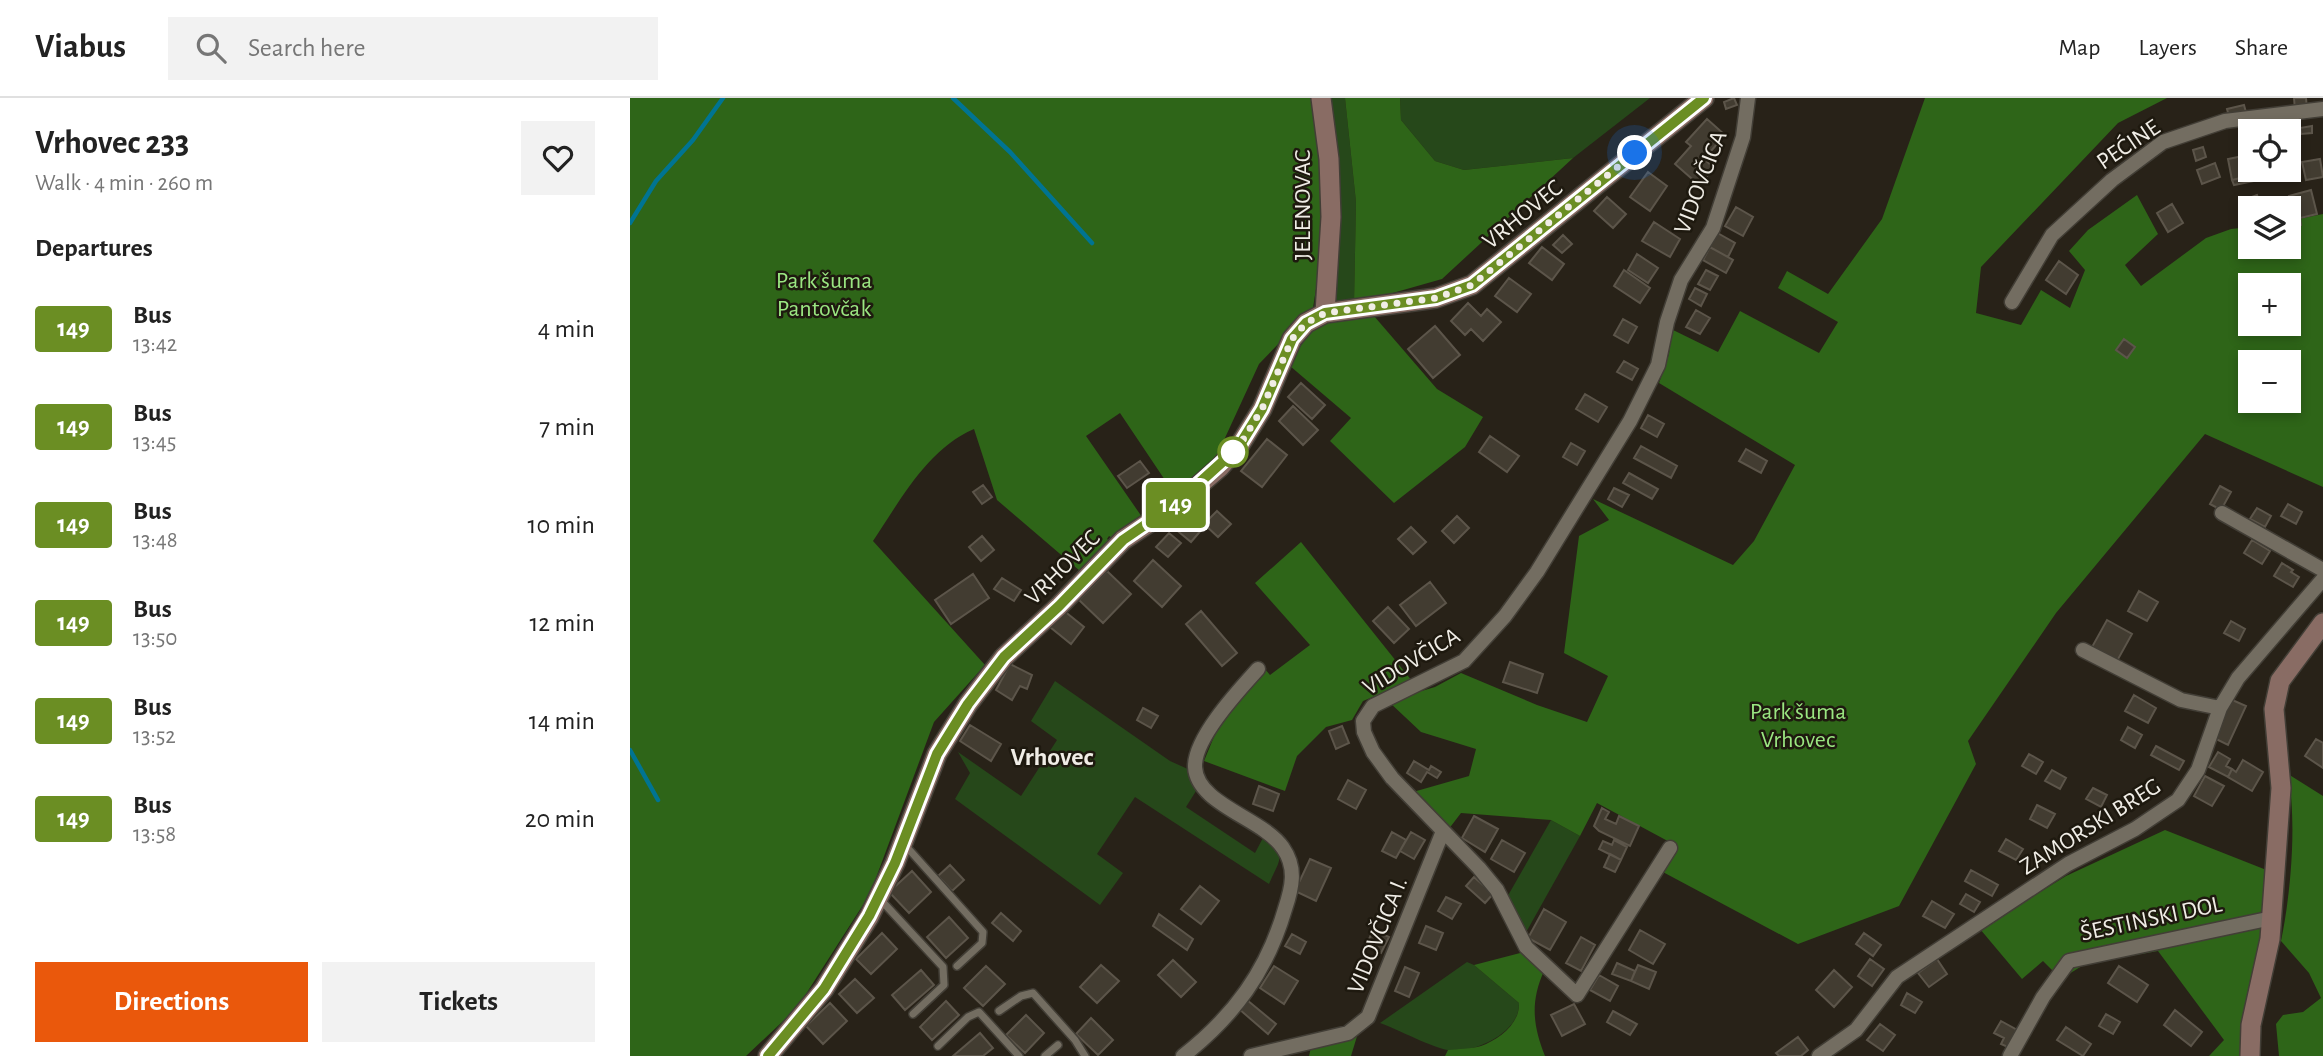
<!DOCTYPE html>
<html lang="en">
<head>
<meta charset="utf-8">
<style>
  :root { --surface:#fff; --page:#f2f2f2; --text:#222; --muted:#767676; --line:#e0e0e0; --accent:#ea580c }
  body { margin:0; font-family:"Alegreya Sans",sans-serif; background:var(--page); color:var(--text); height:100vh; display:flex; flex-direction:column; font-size:26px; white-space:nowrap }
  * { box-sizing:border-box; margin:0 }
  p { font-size:23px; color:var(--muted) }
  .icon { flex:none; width:38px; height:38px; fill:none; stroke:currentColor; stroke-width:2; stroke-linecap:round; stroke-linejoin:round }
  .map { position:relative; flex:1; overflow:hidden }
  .drawer { display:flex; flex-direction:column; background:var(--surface); width:630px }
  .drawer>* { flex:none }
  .badge { padding:0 14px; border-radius:5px; font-size:24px; line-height:46px }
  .tools { position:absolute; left:1608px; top:21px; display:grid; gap:14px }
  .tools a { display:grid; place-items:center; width:63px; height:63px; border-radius:0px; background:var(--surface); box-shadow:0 4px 10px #0003; font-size:35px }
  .you { position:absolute; width:35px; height:35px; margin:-18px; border:5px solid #fff; border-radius:50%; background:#1a73e8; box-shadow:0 0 0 10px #1a73e833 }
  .map>.badge { position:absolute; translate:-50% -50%; box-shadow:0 0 0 4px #fff }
  h2 { padding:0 35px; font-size:26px; line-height:63px }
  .round { display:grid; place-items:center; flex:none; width:74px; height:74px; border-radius:0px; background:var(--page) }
  .summary { display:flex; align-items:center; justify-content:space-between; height:119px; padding:0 35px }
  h1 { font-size:33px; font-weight:700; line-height:52px }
  .cta { display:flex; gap:14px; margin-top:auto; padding:14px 35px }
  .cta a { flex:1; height:80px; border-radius:0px; background:var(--accent); color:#fff; font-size:28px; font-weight:700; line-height:80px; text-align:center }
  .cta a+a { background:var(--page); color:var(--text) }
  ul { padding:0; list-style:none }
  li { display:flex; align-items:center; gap:21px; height:98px; padding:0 35px }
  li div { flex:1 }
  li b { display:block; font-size:26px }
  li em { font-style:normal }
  li .badge { min-width:77px; font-weight:700; text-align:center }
  header { display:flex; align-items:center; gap:42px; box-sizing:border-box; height:98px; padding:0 35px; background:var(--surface); border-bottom:2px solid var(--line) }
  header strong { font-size:33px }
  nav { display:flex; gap:38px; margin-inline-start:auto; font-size:24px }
  .search { width:490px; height:63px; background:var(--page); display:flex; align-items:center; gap:18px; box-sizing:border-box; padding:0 24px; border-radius:0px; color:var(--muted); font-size:26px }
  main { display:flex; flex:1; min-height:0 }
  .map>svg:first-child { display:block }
</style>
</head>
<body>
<header>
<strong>Viabus</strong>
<div class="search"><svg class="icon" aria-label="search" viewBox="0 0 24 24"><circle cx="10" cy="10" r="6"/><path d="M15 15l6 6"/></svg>Search here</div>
<nav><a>Map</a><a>Layers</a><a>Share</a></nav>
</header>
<main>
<section class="drawer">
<div class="summary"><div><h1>Vrhovec 233</h1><p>Walk · 4 min · 260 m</p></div><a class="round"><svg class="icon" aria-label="heart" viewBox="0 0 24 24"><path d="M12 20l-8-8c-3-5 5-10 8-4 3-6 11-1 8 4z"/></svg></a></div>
<h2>Departures</h2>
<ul>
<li><span class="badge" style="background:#6b8e23;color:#fff">149</span><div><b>Bus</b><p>13:42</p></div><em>4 min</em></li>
<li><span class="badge" style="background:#6b8e23;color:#fff">149</span><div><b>Bus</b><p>13:45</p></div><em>7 min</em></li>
<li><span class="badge" style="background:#6b8e23;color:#fff">149</span><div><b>Bus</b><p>13:48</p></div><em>10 min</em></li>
<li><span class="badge" style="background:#6b8e23;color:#fff">149</span><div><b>Bus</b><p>13:50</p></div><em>12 min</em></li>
<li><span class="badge" style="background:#6b8e23;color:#fff">149</span><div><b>Bus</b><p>13:52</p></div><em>14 min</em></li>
<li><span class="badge" style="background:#6b8e23;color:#fff">149</span><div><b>Bus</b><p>13:58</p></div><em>20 min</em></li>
</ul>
<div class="cta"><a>Directions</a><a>Tickets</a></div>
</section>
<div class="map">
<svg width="1693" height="958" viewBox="0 0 1693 958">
  <rect width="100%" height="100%" fill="#282218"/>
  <!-- green -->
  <path fill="#26481a" d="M695,0h20l11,104 -2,102 -21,-1z
    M770,0h250l-77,60 -109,12 -29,-9 -34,-41z
    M425,583l115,80 20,9 6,21 -10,16 69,46 9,-17c23,22 16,22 5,48l-134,-87 -38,57 26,19 -23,32 -145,-106 15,-26 -12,-21 63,44 36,-56 -26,-19z
    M921,722l29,16 -56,100 -18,-37z
    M837,864l7,3 45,38c1,30 -45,51 -71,47 -15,-2 -51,-21 -68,-27z"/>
  <!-- forest -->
  <path fill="#2e6518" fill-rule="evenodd" d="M0,0h686l8,114 -4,51 -7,45 -54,56 -46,100 -36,34 -57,-85 -34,23 56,81 -28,22 -5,-3 -2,3 4,3 -31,29 -83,-71 -23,-71c-47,20 -74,72 -101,112l112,124 -51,57 -64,172 -73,114 -51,48h-116z
    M715,0h55l1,22 34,41 29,9 109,-12 -131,121 -88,25 2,-102z
    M1295,0h242l-49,25 -137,144 -5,46 45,12 20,-35 29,18 15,-38 -16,-19 19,-21 49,-35 21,39 -33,31 16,21 65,-48 25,-9 19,-2v20h39v-26l34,-7v273l-118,-53 -149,179 -88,128 8,23 -77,142 -101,38 -137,-73 16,-25 -80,-43 -17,33 -29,-16 -90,-7 -13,17 -35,-38 56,-16 7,-27 -55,-17 -33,-31 47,-14 26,-14 76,32 50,17 21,-46 -44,-23 15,-117 30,-16 -16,-21 140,66 21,-24 41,-76 -136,-82 10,-29 2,-25 47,23 22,-41 79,42 19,-31 -60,-34 9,-17 41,23 54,-75zM1620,187h39v39h-39zM1620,264h39v39h-39z
    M744,218l63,73 46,28 -18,30 -71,56 -64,-62 21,-23 -61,-52c25,-50 32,-42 84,-50z
    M671,444l111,139 -49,20 -11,19 -26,7 -29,29 -12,35 -81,-30 14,-34 47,-58 5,6 40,-30 -55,-62z
    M1658,676l35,22v260h-44l-3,-32 7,-9 20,-3 18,-14 -12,-25 -28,-32c10,-48 16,-119 7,-167z
    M1535,732l104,41 -24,185h-36l15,-16 -66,-89 -73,13 -24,15 -18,-18 -21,18 -42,-50 86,-53z
    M894,854l20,19c-14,31 -11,55 1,85h-100l3,-6c10,-1 23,-1 33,-4 17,-6 39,-22 38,-43l-45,-38z
    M728,935l-7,23h-42l2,-9z"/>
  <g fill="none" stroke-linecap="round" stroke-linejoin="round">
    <!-- stream -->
    <path stroke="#007492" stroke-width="4.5" d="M323,0l57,54 82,91
      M0,125l26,-42 37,-41 30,-42
      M0,652l28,50"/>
  </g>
  <!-- building -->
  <path fill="#423c31" stroke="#5c554a" stroke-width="2" d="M1104,0l3,7 -11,4 -2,-7z
    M1664,0h12l1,11 -12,1z
    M1614,7l3,11 -17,4 -3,-11z
    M1077,21l18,16 -21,24 10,9 -15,17 -24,-21 16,-18 -5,-4z
    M1682,28v7l-11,1 -1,-6z
    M1573,49l3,10 -10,4 -3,-11z
    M1618,57l5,20 -21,5 -4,-21z
    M1690,61l3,18 -17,3 -4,-18z
    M1585,65l5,14 -18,7 -5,-14z
    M1621,72h20l1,4 -19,4z
    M1018,74l19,14 -17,25 -20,-14z
    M1623,77l1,6 -20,4 -2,-5z
    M1681,92l6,24 -17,4 1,7 -10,2 -2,-14 4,-2 -4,-15z
    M1627,97l5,13h-12v5l-2,1 -5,-14z
    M977,99l19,17 -13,14 -19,-17z
    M1542,106l11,19 -15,9 -11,-19z
    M1106,109l17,10 -10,19 -18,-10z
    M1024,124l26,17 -10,18 -28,-16z
    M1084,133l21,12 -7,14 -22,-12z
    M933,137l9,9 -10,9 -9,-8z
    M912,149l22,17 -12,16 -23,-17z
    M1080,149l23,13 -7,13 -23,-13z
    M1007,156l21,14 -10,15 -20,-13z
    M1429,163l19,14 -12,19 -20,-14z
    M994,172l26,18 -10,15 -26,-17z
    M1076,172l12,6 -8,14 -12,-6z
    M879,180l22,16 -14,18 -22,-16z
    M1065,190l12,6 -6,12 -12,-7z
    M838,205l13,13 6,-7 14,13 -18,19 -12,-12 -6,6 -14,-14z
    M1066,212l14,8 -10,16 -14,-7z
    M993,221l14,8 -9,16 -14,-8z
    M805,228l25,29 -27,23 -25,-29z
    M1494,241l11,8 -8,11 -11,-8z
    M994,263l14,8 -6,11 -15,-8z
    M671,285l24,22 -13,14 -24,-22z
    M955,296l22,13 -9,15 -22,-13z
    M663,308l25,24 -15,15 -24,-24z
    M1018,317l16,9 -7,13 -16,-9z
    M860,338l29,20 -12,16 -28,-20z
    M637,341l20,16 -25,32 -21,-16z
    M941,345l14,8 -8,14 -14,-8z
    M1011,348l36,20 -6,12 -37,-20z
    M1116,351l21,12 -6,12 -22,-12z
    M510,363l9,12 -22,15 -9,-12z
    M999,375l29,16 -6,10 -29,-16z
    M353,387l9,12 -10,7 -9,-12z
    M1590,388l11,6 -10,18 -11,-6z
    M984,390l15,7 -7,12 -14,-8z
    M1658,406l14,8 -6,12 -15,-8z
    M1627,410l14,8 -6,11 -15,-8z
    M587,413l14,13 -13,13 -14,-13z
    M556,416l17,14 -12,14 -17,-14z
    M827,418l12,12 -15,15 -12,-12z
    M781,429l15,15 -13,12 -15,-15z
    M539,435l12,10 -13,14 -12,-10z
    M352,438l12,14 -13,11 -12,-14z
    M1622,442l18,11 -8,13 -18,-11z
    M523,462l28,26 -19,21 -28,-26z
    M1652,465l11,7 -2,2 8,5 -6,10 -19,-11z
    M477,473l24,23 -28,29 -24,-23z
    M343,476l16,24 -38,26 -16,-24z
    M372,480l19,12 -7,11 -20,-12z
    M800,484l16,21 -30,23 -16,-21z
    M1509,493l19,11 -11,19 -19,-10z
    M758,509l21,22 -15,14 -21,-22z
    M433,512l21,17 -13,17 -21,-17z
    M571,513l36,42 -15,13 -36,-42z
    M1477,522l25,14 -15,27 -25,-14z
    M1601,523l14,8 -6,12 -15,-8z
    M880,564l33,12 -6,19 -34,-11z
    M380,566l22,11 -5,14 -7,-3 -8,14 -16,-10z
    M1504,597l22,13 -8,15 -23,-12z
    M1600,601l16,7 -18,39 -16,-8z
    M513,610l15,8 -7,12 -14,-8z
    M340,627l31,19 -10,17 -31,-20z
    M712,628l7,17 -13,6 -7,-18z
    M1498,629l14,8 -7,13 -14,-8z
    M1686,641l7,4v25l-18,-12z
    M1526,648l28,15 -5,9 -28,-15z
    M1588,654l12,7 -4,7 6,3 -4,8 -19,-10z
    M1399,656l14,8 -7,12 -14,-8z
    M1613,662l20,12 -11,19 -24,-14 4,-8 4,3z
    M784,663l15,9 2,-4 10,6 -4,6 -10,-6 -6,10 -14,-9z
    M1422,672l14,8 -6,11 -15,-8z
    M1575,678l19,10 -12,20 -18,-10z
    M718,682l18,10 -10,19 -18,-10z
    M629,688l20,8 -6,17 -20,-7z
    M1463,690l14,7 -6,12 -15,-8z
    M1407,707l18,9 -8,14 -17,-9z
    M972,710l7,4 -4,7 11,5 3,-8 20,10 -9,20 -31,-15 -5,-5z
    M844,718l24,13 -13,23 -23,-14z
    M762,734l14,8 -10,18 -14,-7z
    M781,734l14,8 -11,19 -14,-8z
    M1376,741l17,10 -7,11 -17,-9z
    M872,742l23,13 -11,19 -23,-13z
    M984,742l13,7 -6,13 -22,-11 4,-8 9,4z
    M980,756l11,6 -6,12 -11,-5z
    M680,761l21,9 -15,33 -21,-10z
    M320,767l14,15 -12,11 -14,-15z
    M1341,772l27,15 -6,11 -27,-15z
    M282,773l19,21 -22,21 -20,-21z
    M844,779l19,17 -8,9 -19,-17z
    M570,788l19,15 -18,23 -20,-15z
    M1336,796l14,8 -6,10 -14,-8z
    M816,799l15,7 -9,15 -14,-8z
    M1302,803l22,13 -9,14 -22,-12z
    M914,811l22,13 -16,28 -22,-12z
    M371,815l20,18 -8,10 -21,-18z
    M529,816l34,25 -6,11 -34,-24z
    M319,819l19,21 -22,20 -19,-21z
    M796,828l17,7 -7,17 -17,-7z
    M743,832l16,7 -8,16 -15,-7z
    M1010,832l25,14 -12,20 -24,-14z
    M252,835l15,16 -26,25 -15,-15z
    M1234,835l17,12 -8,11 -17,-12z
    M662,836l14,8 -6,12 -15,-8z
    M951,839l14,8 -14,26 -15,-8z
    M1240,861l14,10 -12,17 -14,-10z
    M1307,861l10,15 -18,13 -11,-14z
    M543,862l23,22 -15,15 -23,-22z
    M987,865l18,8 -4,10 -19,-7z
    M471,867l18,16 -22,22 -17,-16z
    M1008,867l18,7 -7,17 -18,-8z
    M356,868l19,18 -22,22 -19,-18z
    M644,868l24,15 -14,23 -24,-16z
    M1489,868l29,19 -11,17 -29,-19z
    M775,869l14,6 -10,24 -14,-6z
    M291,872l13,15 -29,25 -13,-15z
    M1204,872l18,17 -18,20 -18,-17z
    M969,877l19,11 -8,15 -20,-11z
    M225,881l19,19 -17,15 -18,-19z
    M1277,895l15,9 -7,11 -14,-8z
    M617,902l29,24 -8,10 -29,-25z
    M316,903l13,14 -27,25 -12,-13z
    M200,905l17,18 -24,23 -17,-18z
    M944,906l11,20 -23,12 -11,-21z
    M1545,912l27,22 -11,14 -27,-21z
    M983,913l24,13 -7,11 -23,-13z
    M1476,916l14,8 -7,12 -14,-8z
    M396,917l18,18 -19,20 -19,-18z
    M461,920l22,22 -15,15 -22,-21z
    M1371,923l18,10 -9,17 -9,-4 3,-6 -10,-5z
    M1250,926l15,11 -12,16 -16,-11z
    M1436,929l25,17 -8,12 -26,-16z
    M350,935l13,15 -10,8h-30z
    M1168,939l10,13 -7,6h-22l-3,-3z"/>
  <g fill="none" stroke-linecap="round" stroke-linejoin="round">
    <defs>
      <path id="lane" d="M275,747l78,87 -1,11 -25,23
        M249,800l64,69 1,18 -31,29
        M369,913l22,-15 12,-3 42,47 10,16
        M308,948l30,-29 11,-5 40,44
        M415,958l13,-11"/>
      <path id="street" d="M1382,204l40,-67 60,-55 51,-38 62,-21 98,-12
        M1592,415l101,57
        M1453,552l98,50 39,8
        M1040,750l-93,147 -51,-48 -29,-57 -18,-22 -87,-90 -19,-26 -9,-20 -1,-11 10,-15 91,-45 41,-45 32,-44 93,-151 28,-56 9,-43 14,-42 32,-52 30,-91 5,-39
        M553,958c51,-40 84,-85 102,-147 7,-21 12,-41 -2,-61 -20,-30 -86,-43 -88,-81 -1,-29 44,-77 63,-98
        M621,958l97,-23 20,-16 75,-186
        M1189,958l37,-26 41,-53 171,-113 67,-35 43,-29 20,-30 22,-62 18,-30 85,-99
        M1380,958l33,-59 26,-36 203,-43"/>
      <path id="secondary" d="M691,0l8,61 2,58 -6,96
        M138,958l56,-67 45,-72 26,-54 42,-109 31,-50 36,-47 55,-51 64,-66 54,-36 43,-37 21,-24 21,-34 30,-70 14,-16 19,-10 111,-15 36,-13 232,-187
        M1620,958l1,-31 19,-86 11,-151 -7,-79 6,-28 43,-58"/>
    </defs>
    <!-- lane casing -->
    <use href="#lane" stroke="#423e36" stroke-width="10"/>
    <!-- street casing -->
    <use href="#street" stroke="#423e36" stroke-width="17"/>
    <!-- secondary casing -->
    <use href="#secondary" stroke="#423e36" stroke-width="22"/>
    <!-- lane -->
    <use href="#lane" stroke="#736d61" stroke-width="7"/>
    <!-- street -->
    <use href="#street" stroke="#736d61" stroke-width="14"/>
    <!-- secondary -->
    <use href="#secondary" stroke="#896c64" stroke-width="19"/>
  </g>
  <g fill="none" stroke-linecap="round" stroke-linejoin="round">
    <defs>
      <path id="line" d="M138,958l56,-67 45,-73 26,-53 42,-109 31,-50 36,-47 55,-51 64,-66 54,-37 53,-48 11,-12 21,-34 30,-70 14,-16 19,-10 111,-15 36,-13 232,-187"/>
    </defs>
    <!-- line casing -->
    <use href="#line" stroke="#fff" stroke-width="16"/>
    <!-- line -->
    <use href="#line" stroke="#6b8e23" stroke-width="10"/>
    <!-- walk -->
    <path stroke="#f0ede6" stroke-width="7" stroke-dasharray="0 12.6" d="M603,354l-3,3 11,-12 21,-34 30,-70 14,-16 19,-10 111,-15 36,-13 163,-132"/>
  </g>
  <!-- markers -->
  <circle fill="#fff" stroke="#6b8e23" stroke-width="3.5" cx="603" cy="354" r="14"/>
  <g text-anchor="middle" stroke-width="5" stroke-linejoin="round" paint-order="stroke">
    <!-- street labels -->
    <g font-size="24" fill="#f0ede6" stroke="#1e190f">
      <text transform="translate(1498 46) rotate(-34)" y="8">PEĆINE</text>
      <text transform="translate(1070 84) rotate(-69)" y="8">VIDOVČICA</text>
      <text transform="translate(672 107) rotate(-90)" y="8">JELENOVAC</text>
      <text transform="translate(892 116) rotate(-39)" y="8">VRHOVEC</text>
      <text transform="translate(432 469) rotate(-45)" y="8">VRHOVEC</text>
      <text transform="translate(781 563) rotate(-31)" y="8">VIDOVČICA</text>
      <text transform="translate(1460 728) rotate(-32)" y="8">ZAMORSKI BREG</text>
      <text transform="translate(1521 820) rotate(-12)" y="8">ŠESTINSKI DOL</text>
      <text transform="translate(747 837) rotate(-68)" y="8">VIDOVČICA I.</text>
    </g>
    <!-- park labels -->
    <g font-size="24" fill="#9ae681" stroke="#1e190f">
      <text x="194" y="190">Park šuma<tspan x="194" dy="28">Pantovčak</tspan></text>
      <text x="1168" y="621">Park šuma<tspan x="1168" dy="28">Vrhovec</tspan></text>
    </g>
    <!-- neighbourhood labels -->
    <g font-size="26" font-weight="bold" fill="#f0ede6" stroke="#1e190f">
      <text x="422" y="667">Vrhovec</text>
    </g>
  </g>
</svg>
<div class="tools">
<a><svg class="icon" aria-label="locate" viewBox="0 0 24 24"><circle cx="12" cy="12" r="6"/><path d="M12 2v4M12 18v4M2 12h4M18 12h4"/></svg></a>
<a><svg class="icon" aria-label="layers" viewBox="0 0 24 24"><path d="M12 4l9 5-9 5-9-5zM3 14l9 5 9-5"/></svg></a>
<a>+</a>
<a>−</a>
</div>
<div class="you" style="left:1005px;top:55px"></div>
<b class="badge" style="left:546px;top:407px;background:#6b8e23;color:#fff">149</b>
</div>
</main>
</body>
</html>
